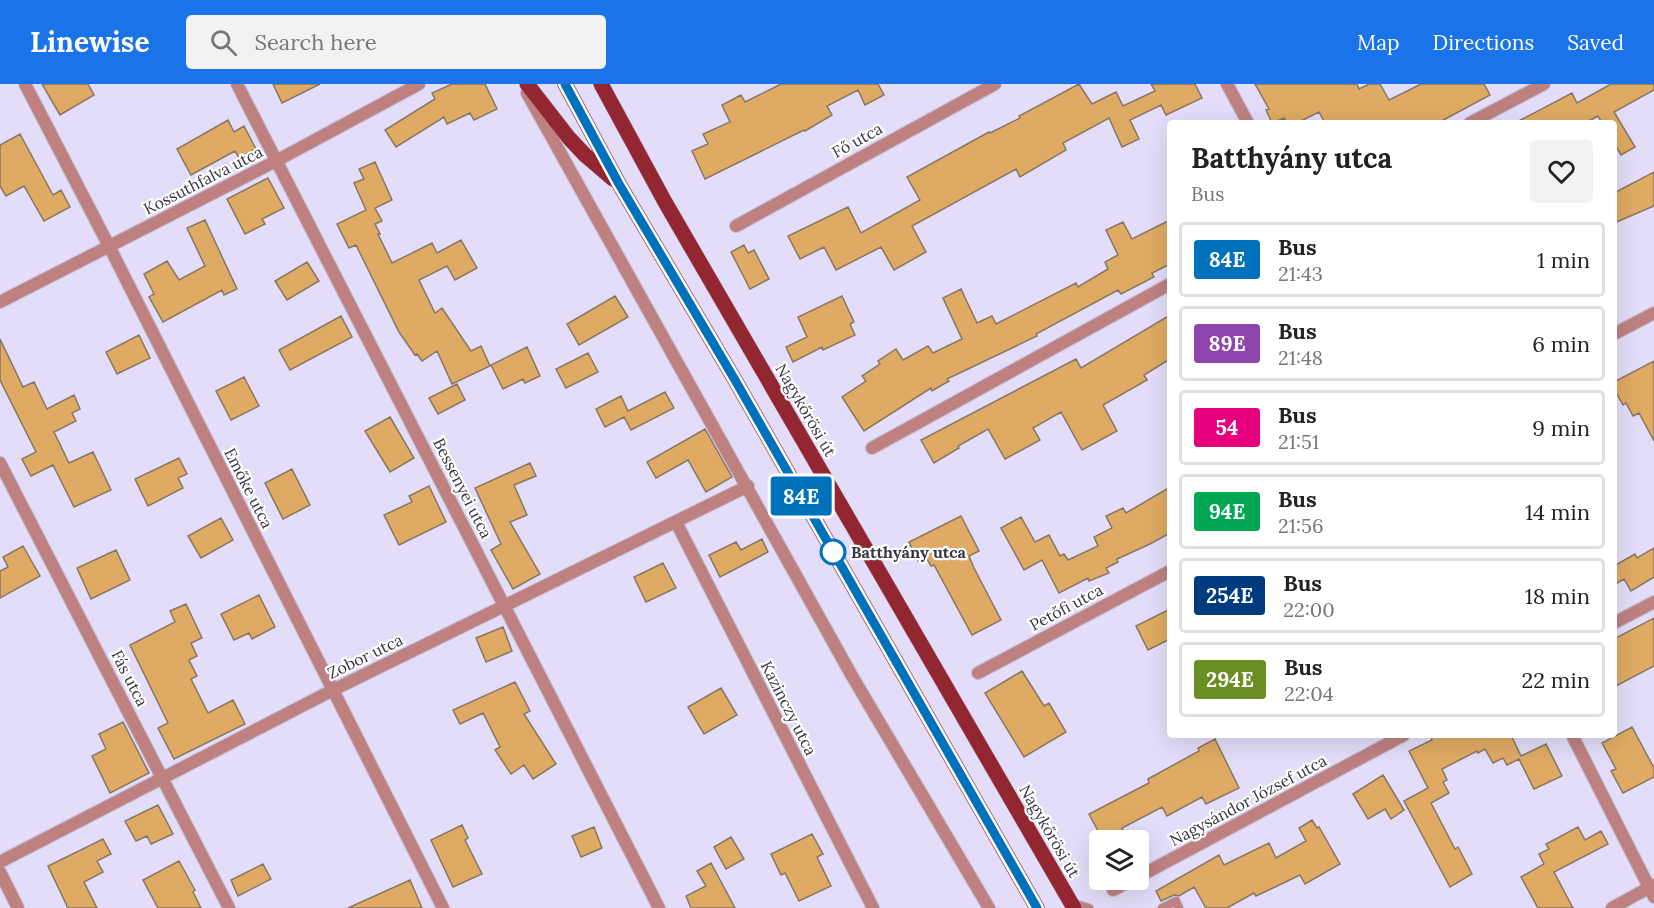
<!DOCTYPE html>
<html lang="en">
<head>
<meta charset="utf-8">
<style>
  :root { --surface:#fff; --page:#f2f2f2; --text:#222; --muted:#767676; --line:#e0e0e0; --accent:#1a73e8 }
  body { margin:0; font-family:Lora,serif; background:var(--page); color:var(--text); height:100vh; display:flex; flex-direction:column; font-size:22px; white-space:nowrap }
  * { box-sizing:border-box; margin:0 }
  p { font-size:20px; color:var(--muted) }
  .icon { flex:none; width:33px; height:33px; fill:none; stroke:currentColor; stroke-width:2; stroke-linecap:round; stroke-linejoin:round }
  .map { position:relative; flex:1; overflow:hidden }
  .drawer { position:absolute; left:1167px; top:36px; width:450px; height:618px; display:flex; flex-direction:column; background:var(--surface); border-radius:6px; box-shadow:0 6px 24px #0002 }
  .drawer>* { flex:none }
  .badge { padding:0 12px; border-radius:4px; font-size:21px; line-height:39px }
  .buttons { position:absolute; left:1089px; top:746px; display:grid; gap:12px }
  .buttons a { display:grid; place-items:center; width:60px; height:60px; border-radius:6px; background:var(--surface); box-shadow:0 6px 24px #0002; font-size:30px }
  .map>.badge { position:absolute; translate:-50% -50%; box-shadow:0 0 0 3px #fff }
  .round { display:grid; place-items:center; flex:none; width:63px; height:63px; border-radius:6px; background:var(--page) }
  .overview { display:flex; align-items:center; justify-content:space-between; height:102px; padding:0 24px }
  h1 { font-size:28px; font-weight:700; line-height:45px }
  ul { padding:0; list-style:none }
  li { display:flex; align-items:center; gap:18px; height:75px; margin:0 12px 9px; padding:0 12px; border:3px solid var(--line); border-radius:6px }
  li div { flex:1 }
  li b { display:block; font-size:22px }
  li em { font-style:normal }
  li .badge { min-width:66px; font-weight:700; text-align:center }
  header { display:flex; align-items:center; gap:36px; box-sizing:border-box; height:84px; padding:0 30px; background:var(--accent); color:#fff }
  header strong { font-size:28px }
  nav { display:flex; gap:33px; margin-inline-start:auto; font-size:21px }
  .search { width:420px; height:54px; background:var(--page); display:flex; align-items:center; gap:15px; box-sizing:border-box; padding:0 21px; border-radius:6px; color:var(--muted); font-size:22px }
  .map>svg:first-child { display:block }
</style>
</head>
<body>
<header>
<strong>Linewise</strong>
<div class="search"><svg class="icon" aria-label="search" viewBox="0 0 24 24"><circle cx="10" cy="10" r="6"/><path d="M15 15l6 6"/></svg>Search here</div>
<nav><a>Map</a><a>Directions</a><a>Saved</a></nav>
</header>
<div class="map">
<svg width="1654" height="824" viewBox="0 0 1654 824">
  <rect width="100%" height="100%" fill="#e3ddf9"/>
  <!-- building -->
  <path fill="#dfab64" stroke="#877661" stroke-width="1.5" d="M42,0h46l6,11 -34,20z
    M273,0h47l-38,19z
    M452,0h33l12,25 -23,11 -4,-7 -23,11 -3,-7 -48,30 -11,-17 50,-31 -3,-6z
    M781,0h97l6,11 -19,10 -7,-15 -31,16 5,9 -27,16 -1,-1 -99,49 -13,-28 16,-7 -5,-10 27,-12 -8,-17 19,-10 4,7z
    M1079,0l13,20 24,-12 7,14 32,-15 -4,-7h44l7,14 -36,17 -5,-10 -31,15 9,19 -17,8 -13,-29 -46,25 3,7 -46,27 -4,-8 -104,57 14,26 -32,18 -13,-23 -45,23 -12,-23 -24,12 -12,-23 60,-29 13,26 59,-33 -13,-23 82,-45 1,1 30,-15 -1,-2z
    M1255,0h102l2,5 10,-5h11l9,16 32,-16h63l6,11 -52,28h-113l-6,-11 -22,11h-10l-3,-5 -12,5 -6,-13 3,-1z
    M1611,0h43v6l-40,22 21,35 -14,8 -7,-12v-20h-12l-4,-7 -13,7h-70l57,-30 5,10z
    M228,36l6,12 10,-6 12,23 -17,9 -4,-7 -44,24 -14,-26z
    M20,50l33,61 8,-5 9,17 -26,14 -20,-35 -18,10 -6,-10v-41z
    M375,78l17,38 -17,8 7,13 -7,3 5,10h-2l14,29 40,-20 5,10 24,-13 16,28 -22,12 -8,-14 -28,14 16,33 7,-5 29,43 10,-5 9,20 -38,18 -15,-33 -15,10 -5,-7 -2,1 -16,-23 -43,-87 -7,3 -12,-24 29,-14 -12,-27 10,-4 -5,-10z
    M1654,88v34l-40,17v-30z
    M268,94l16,30 -22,11 3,5 -20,10 -18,-35z
    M205,136l32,69 -13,6 -2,-5 -59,32 -14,-25 5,-3 -10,-20 23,-13 12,19 26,-14 -18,-38z
    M1170,136v44l-18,9 2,4 -33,17 -3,-4 -82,44 1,2 -90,43 2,2 -17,10 -1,-3 -67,43 -22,-34 24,-16 -4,-5 18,-12 -2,-3 18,-12 7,11 25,-14 5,7 29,-14 -19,-41 18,-9 16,34 15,-7 4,8 80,-41 2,4 30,-18 -3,-7 13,-7 -12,-25 17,-8 9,17z
    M744,161l4,8 6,-3 15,29 -19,10 -19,-37z
    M307,178l12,19 -32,19 -12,-19z
    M615,212l13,21 -49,28 -12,-21z
    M842,212l12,26 -4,2 5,11 -32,15 -1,-3 -29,15 -7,-15 21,-10 -9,-20z
    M1170,231v44l-26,16 3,5 -44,25 14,26 -35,19 -21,-38 -28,16 7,12 -35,19 -17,-30 -30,17 1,2 -25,15 -13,-23 155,-81 5,9z
    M341,232l11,21 -62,33 -11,-20z
    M139,251l11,23 -33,16 -11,-22z
    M0,255l23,48 11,-5 13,27 27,-14 6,14 -8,4 4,8 -22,11 15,31 24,-11 18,38 -37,17 -21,-42 -22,11 -9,-17 14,-7 -36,-72z
    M527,263l13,29 -15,7 -2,-4 -20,10 -12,-24z
    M588,269l10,19 -32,16 -10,-19z
    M1654,277v80l-15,-28 -6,3 -7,-13 -3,2 -9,-16v-7z
    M244,293l15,29 -28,14 -15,-29z
    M457,300l8,16 -27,14 -9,-16z
    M665,308l9,16 -43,22 -7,-13 -19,10 -9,-18 25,-13 7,15z
    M390,333l24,41 -24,14 -25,-41z
    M705,345l27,48 -26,15 -18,-32 -32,18 -9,-16z
    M179,374l8,16 -9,4 5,10 -35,18 -13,-27z
    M530,379l6,13 -22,9 13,30 -17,7 30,52 -27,15 -22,-39 10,-6 -26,-56z
    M292,385l18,36 -27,14 -18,-36z
    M429,402l17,36 -47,23 -15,-30 28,-13 -3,-6z
    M1170,403v46l-20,11 -33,15 1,3 -12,6 3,5 -20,8 -1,-3 -29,15 -17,-33 -18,10 -23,-42 20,-11 14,25 14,-7 11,21 4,-2 4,6 30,-14 -4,-9 18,-9 -6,-12 17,-8 3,5z
    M961,432l18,35 -10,5 5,12 27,52 -29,15 -38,-70 -3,1 -5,-9 -8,4 -9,-19z
    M221,434l12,22 -32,18 -13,-22z
    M762,455l6,13 -48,25 -11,-22 27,-13 5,8z
    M23,462l17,30 -40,22v-27l8,-4 -5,-10z
    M1654,464v29l-23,14 -7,-12 -10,6v-19l21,-12 2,4z
    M116,466l14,30 -39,19 -14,-31z
    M663,479l13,25 -30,14 -12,-25z
    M259,511l16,32 -23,12 -3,-6 -15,7 -13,-26z
    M186,520l16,34 -11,5 6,13 -8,4 8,16 -6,3 17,34 25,-13 12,24 -71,35 -16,-31 10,-5 -38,-78 45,-23 -5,-11z
    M1170,525v30l-22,11 -12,-24z
    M1654,534v48l-40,21v-48z
    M503,543l9,24 -26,11 -10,-24z
    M1022,587l22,35 5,-3 17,29 -42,25 -39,-64z
    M515,598l15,29 -6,3 32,50 -23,15 -9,-14 -13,9 -16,-24 5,-3 -17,-34 -23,11 -7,-14z
    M721,604l16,27 -33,19 -16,-27z
    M123,638l26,51 -39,20 -18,-37 14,-7 -7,-15z
    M1632,643l22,41v9l-31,16 -12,-22 5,-2 -14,-26z
    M1430,651h81l10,21 25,-12 16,32 -28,13 -15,-30 -12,6 -4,-7 -10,5 -8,-14 -7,4 -1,-2 -35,18 5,11 -4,2 6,11 -18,10 24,46 3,-2 14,27 -22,13 -46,-86 24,-13 -19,-37 23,-11z
    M1215,655l24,49 -33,16 -4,-7 -35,19 -5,-9 -40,21 7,12h-26l-14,-26 60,-31 -1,-4 51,-28 -1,-3z
    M1383,691l21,35 -13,9 -6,-10 -17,10 -15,-25z
    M158,721l15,29 -22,10 -4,-8 -11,5 -11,-20z
    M1312,736l5,8 2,-1 21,37 -35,20 -5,-9 -44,21 -2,-3 -27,15h-21l-12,-21 -15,9 -5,-1 -13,6 -5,-10 63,-36 5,10 45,-22 7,15 30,-17 -7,-13z
    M462,741l6,13 -3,2 17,34 -29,13 -22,-47z
    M594,743l8,21 -21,9 -9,-21z
    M1578,743l7,13 16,-9 7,13 -54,28 19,36h-35l-17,-31 23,-13 -5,-10 10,-5 -3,-5z
    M812,750l11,20 -6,3 14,29 -32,15 -14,-28 -4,2 -10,-21z
    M731,753l13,22 -18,10 -12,-22z
    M103,755l8,15 -14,7 6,11 -19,10 13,26h-29l-20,-42z
    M179,777l16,29 -2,2 8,16h-43l-15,-28z
    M711,779l24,45h-44l-5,-12 20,-10 -9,-15z
    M263,780l8,15 -33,17 -7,-16z
    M410,796l12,28h-74z"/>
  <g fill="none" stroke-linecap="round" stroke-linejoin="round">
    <defs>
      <path id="service" d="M1072,819l17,5
        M1162,824l14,-7 3,7"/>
      <path id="minor" d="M25,0l84,162 334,662
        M237,0l422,824
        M1227,0l21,39
        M527,9l325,583 137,232
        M1470,39l74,-39
        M736,142l259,-142
        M0,218l276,-141 143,-77
        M1614,250l40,-21
        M872,364l298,-164
        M0,379l229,445
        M676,438l197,386
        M1614,539l40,-21
        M978,589l192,-102
        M1572,651l82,162
        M0,778l333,-172 415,-204
        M0,788l18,36
        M1138,793l266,-142
        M1113,806l21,-11
        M1612,824l42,-23"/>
      <path id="primary" d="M527,0l42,54 16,17 28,24
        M565,0l54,100 116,196 302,528
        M601,0l64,118 409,706"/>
    </defs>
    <!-- service casing -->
    <use href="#service" stroke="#c1bbd4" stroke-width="10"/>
    <!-- minor casing -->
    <use href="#minor" stroke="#c1bbd4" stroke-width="14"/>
    <!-- primary casing -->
    <use href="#primary" stroke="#c1bbd4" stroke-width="16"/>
    <!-- service -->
    <use href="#service" stroke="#be8180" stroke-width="8"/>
    <!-- minor -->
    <use href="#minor" stroke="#be8180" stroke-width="12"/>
    <!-- primary -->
    <use href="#primary" stroke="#922731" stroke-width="15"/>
  </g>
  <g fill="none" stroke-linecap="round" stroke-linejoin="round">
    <defs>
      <path id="line" d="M565,0l54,100 116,196 302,528"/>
    </defs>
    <!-- line casing -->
    <use href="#line" stroke="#fff" stroke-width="14"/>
    <!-- line -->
    <use href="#line" stroke="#0072bc" stroke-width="9"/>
  </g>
  <!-- markers -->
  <circle fill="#fff" stroke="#0072bc" stroke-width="3" cx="833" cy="468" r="12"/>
  <g text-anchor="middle" stroke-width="4.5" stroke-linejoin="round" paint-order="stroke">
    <!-- street labels -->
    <g font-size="16" fill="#373540" stroke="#fff">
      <text transform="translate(857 56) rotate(-29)" y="6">Fő utca</text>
      <text transform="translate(203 96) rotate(-27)" y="6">Kossuthfalva utca</text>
      <text transform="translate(806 326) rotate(60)" y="6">Nagykőrösi út</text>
      <text transform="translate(249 404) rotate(63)" y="6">Emőke utca</text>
      <text transform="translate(463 404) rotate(63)" y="6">Bessenyei utca</text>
      <text transform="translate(1066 523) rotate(-28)" y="6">Petőfi utca</text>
      <text transform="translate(365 572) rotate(-26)" y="6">Zobor utca</text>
      <text transform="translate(130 594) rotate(63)" y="6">Fás utca</text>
      <text transform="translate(789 624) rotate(63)" y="6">Kazinczy utca</text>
      <text transform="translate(1248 716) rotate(-28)" y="6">Nagysándor József utca</text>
      <text transform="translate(1050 747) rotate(60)" y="6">Nagykőrösi út</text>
    </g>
    <!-- stop labels -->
    <g font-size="16" font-weight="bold" fill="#373540" stroke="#fff" text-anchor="start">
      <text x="851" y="474">Batthyány utca</text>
    </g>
  </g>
</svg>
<div class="buttons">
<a><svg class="icon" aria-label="layers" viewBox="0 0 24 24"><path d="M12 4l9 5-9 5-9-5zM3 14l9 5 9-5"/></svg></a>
</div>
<b class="badge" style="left:801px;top:412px;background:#0072bc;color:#fff">84E</b>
<section class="drawer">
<div class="overview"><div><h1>Batthyány utca</h1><p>Bus</p></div><a class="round"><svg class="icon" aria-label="heart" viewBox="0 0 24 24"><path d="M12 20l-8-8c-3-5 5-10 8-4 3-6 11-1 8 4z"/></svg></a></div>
<ul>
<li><span class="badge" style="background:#0072bc;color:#fff">84E</span><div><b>Bus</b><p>21:43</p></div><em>1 min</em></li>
<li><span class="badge" style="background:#8e44ad;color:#fff">89E</span><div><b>Bus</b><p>21:48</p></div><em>6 min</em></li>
<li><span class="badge" style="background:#e6007e;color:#fff">54</span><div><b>Bus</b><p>21:51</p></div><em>9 min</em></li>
<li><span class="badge" style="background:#00a651;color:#fff">94E</span><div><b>Bus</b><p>21:56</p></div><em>14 min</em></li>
<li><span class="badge" style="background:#003b80;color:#fff">254E</span><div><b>Bus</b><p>22:00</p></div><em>18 min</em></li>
<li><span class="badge" style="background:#6b8e23;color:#fff">294E</span><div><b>Bus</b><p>22:04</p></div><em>22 min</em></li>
</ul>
</section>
</div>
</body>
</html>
